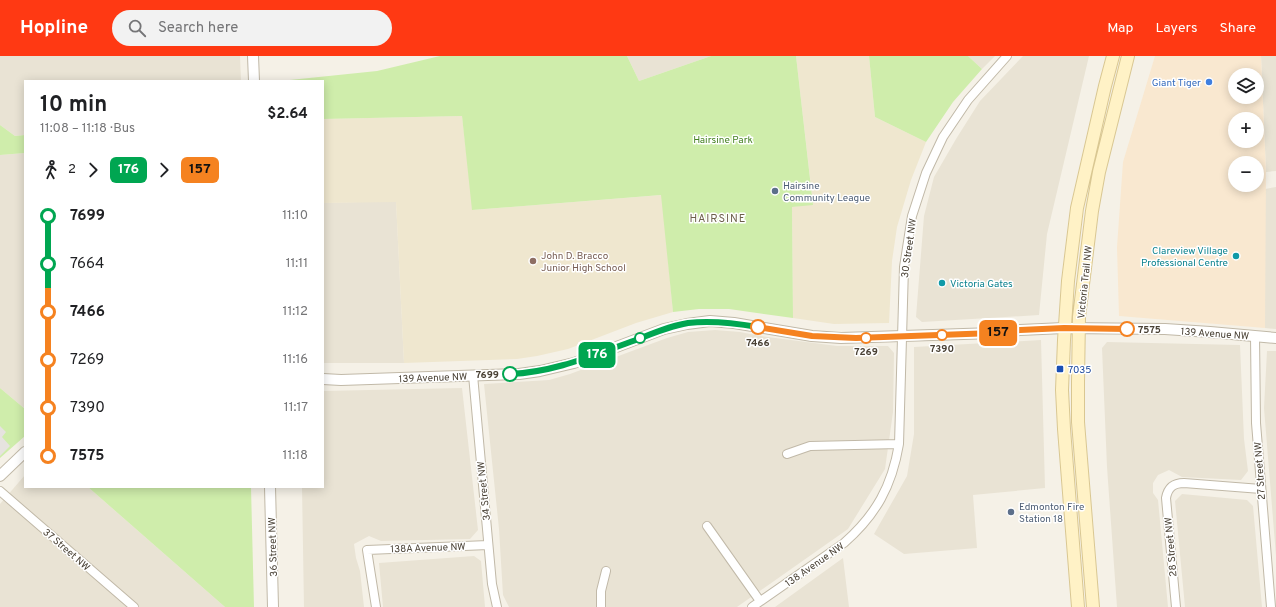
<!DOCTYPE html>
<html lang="en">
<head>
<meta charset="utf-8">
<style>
  :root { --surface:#fff; --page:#f2f2f2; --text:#202124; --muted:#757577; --accent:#ff3913 }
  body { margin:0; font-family:Overpass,sans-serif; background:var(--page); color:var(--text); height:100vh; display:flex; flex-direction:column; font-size:15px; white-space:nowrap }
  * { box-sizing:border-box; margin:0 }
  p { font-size:13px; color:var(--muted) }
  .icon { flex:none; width:22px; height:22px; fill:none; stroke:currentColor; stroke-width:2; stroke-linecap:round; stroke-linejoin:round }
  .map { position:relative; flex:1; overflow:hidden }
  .sheet { position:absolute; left:24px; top:24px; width:300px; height:408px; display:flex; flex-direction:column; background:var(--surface); border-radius:0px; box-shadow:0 2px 10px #0003 }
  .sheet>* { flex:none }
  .badge { padding:0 8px; border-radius:6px; font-size:14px; line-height:26px }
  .buttons { position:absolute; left:1228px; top:12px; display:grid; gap:8px }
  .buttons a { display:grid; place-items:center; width:36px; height:36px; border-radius:50%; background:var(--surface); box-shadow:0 2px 10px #0003; font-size:20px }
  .map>.badge { position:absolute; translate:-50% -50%; box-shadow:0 0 0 2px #fff }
  .legs { display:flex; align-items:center; gap:6px; height:44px; padding:0 16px; font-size:13px }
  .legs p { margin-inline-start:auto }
  .headline { display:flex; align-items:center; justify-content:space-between; height:68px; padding:0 16px }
  h1 { font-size:22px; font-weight:700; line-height:30px }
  ul { padding:0 16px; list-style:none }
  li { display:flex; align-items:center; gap:14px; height:48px; font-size:15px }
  li i { display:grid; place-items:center; width:6px; height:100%; margin:0 5px; background:currentColor }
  li i::after { content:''; width:10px; height:10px; margin:-5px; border:3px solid; border-radius:50%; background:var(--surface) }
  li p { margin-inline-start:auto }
  li:first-child i { background:linear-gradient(#0000 50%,currentColor 0) }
  li:last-child i { background:linear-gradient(currentColor 50%,#0000 0) }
  header { display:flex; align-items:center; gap:24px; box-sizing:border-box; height:56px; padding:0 20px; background:var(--accent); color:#fff }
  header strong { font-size:19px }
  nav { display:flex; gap:22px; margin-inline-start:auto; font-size:14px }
  .search { width:280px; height:36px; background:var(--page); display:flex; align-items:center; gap:10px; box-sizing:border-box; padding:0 14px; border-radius:22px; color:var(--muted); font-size:15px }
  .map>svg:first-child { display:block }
</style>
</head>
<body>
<header>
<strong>Hopline</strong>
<div class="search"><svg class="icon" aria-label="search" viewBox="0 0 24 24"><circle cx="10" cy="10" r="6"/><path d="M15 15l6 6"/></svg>Search here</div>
<nav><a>Map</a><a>Layers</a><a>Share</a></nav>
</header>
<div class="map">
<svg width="1276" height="551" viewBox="0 0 1276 551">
  <rect width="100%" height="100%" fill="#f5f1e7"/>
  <!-- residential -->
  <path fill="#e9e3d4" d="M0,0h240l1,25h-216v54l-10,1 -15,-11z
    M627,0h84l-72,25z
    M968,0h27l-13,13z
    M1023,0h66l-42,178 -8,81 -117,7 -6,-5 8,-101 10,-39 22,-38 24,-38z
    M1261,0h15v115l-10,1z
    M25,97v256l-25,-21v-233z
    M1276,131v142l-11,-1v-139z
    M396,145l8,162h-81v-160z
    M715,274l25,2 21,4 76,10h51l6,7 -1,59 -8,57 -37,60 -111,78h-228l-6,-12 -4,-66 -15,-145 65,-4 21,-6 97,-36 21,-6z
    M1041,284l4,148 -72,7 4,53 -73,6 -30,-20 33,-58 7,-42v-87z
    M1107,286l133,3 4,94 4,32 -7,9 -59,-3 -13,-7 -11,5 -5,8v10l5,7 10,107h-51l-10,-140 -5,-119z
    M1267,295h9v205l-12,-148z
    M462,332l16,142 -8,9 -89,2 -12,-5 -15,8 2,14 4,13 4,36h-60l-2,-120h21v-96z
    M25,419v12h63l137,120h-225v-103z
    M1182,438l65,6 6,6 9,101h-77l-10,-106z
    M474,500l7,5 4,46h-102l-4,-44z
    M843,502l6,49h-74z"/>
  <!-- commercial -->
  <path fill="#f9e8d0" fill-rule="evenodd" d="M1155,0h106l5,116 -1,156 -146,-12 -2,-69 6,-85zM1235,19h22v22h-22zM1235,63h22v22h-22zM1235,107h22v22h-22z"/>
  <!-- education -->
  <path fill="#efe7cf" d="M796,0h73l6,61 51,25 -15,38 -14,47 -5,34 -3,62 -55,1 -41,-6 -1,-111 21,-3z
    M462,60l11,94 189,-15 11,117 -37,11 -68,26 -31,7 -20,3 -113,4 -8,-161 -73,1v-84z"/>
  <!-- green -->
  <path fill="#cfedab" d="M440,0h187l12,25 72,-25h85l17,149 -21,2 1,111 -64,-9h-30l-26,3 -12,-117 -189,15 -10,-94 -139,3v-38h-43l97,-10z
    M869,0h99l14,13 -29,33 -27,40 -51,-25z
    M0,69l15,11 10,-1v18l-25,2z
    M0,332l25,21v27l-25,22z
    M88,431h163l3,120h-29z"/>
  <!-- parking -->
  <path fill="#e6e3df" d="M0,370l6,6 -4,5 8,9 -10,10z"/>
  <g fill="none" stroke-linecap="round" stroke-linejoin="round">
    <defs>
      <path id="minor" d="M1255,280l1,87 15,184
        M473,319l19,209 5,23
        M787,398l23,-8 89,-2
        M0,435l134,116
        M707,470l53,75
        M376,551l-9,-57 121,-5
        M601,551v-16l5,-20
        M752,551l92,-64c32,-28 48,-57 55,-99l5,-177 8,-51 14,-43 17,-36 25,-37 39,-44
        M1176,551l-10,-109c2,-11 8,-15 18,-15l77,6"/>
      <path id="tertiary" d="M253,0l1,25
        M323,323l18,1 178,-6 21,-3 34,-8 90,-34 23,-5 23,-3 24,2 78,13 29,2 153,-5 26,-3 44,-2 101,1 45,3 66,6
        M0,420l25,-24
        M270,431l3,120"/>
      <path id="secondary" d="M1078,551l-14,-178 -2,-39 2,-50 4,-59 9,-73 28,-122 8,-30
        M1093,551l-15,-185v-40l1,-65 13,-106 7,-39 29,-116"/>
    </defs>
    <!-- minor casing -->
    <use href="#minor" stroke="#c1b9a8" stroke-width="10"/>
    <!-- tertiary casing -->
    <use href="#tertiary" stroke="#c1b9a8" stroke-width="12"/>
    <!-- secondary casing -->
    <use href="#secondary" stroke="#d9c792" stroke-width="14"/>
    <!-- minor -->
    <use href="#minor" stroke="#fff" stroke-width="8"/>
    <!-- tertiary -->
    <use href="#tertiary" stroke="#fff" stroke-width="10"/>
    <!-- secondary -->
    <use href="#secondary" stroke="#fff2c6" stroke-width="12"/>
  </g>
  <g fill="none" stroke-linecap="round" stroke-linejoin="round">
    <defs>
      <path id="line-1" d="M510,318c46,-2 83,-19 126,-34 17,-7 34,-14 52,-17 24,-3 47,0 70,4"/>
      <path id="line-2" d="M758,271l54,9 44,2 138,-5 26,-3 44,-2 63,1"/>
    </defs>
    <!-- line-1 casing -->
    <use href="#line-1" stroke="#fff" stroke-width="9"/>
    <!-- line-2 casing -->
    <use href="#line-2" stroke="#fff" stroke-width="9"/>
    <!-- line-1 -->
    <use href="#line-1" stroke="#00a651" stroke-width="6"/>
    <!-- line-2 -->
    <use href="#line-2" stroke="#f58220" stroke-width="6"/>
  </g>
  <!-- markers -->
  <circle fill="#3f7fe0" stroke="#fff" stroke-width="1.5" cx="1209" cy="26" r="4"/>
  <g fill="#5c6f8a" stroke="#fff" stroke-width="1.5">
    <circle cx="775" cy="135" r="4"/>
    <circle cx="1011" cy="456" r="4"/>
  </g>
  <g fill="#0f9aa8" stroke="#fff" stroke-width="1.5">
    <circle cx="1236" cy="200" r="4"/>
    <circle cx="942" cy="227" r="4"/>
  </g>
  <circle fill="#8d6e63" stroke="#fff" stroke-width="1.5" cx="533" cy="205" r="4"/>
  <g fill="#fff" stroke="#f58220" stroke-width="2">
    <circle cx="758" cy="271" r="7"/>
    <circle cx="1127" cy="273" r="7"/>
    <circle cx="942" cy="279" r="5"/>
    <circle cx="866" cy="282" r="5"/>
  </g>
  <g fill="#fff" stroke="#00a651" stroke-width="2">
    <circle cx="640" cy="282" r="5"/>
    <circle cx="510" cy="318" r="7"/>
  </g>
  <rect fill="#1a4fb4" stroke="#fff" stroke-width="1.5" x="1056" y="309" width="8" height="8" rx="2"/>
  <g text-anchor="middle" stroke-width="3" stroke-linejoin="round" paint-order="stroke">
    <!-- shop labels -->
    <g font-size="10" fill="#366cbe" stroke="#fff" text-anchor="end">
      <text x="1201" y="30">Giant Tiger</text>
    </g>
    <!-- park labels -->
    <g font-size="10" fill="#458122" stroke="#fff">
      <text x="723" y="87">Hairsine Park</text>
    </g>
    <!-- service labels -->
    <g font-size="10" fill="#4e5e75" stroke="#fff" text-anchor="start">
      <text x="783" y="133">Hairsine<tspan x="783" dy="12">Community League</tspan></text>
      <text x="1019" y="454">Edmonton Fire<tspan x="1019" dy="12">Station 18</tspan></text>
    </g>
    <!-- street labels -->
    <g font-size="10" fill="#494135" stroke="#fff">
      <text transform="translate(908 192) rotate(-82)" y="4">30 Street NW</text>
      <text transform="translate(1084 226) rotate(-84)" y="4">Victoria Trail NW</text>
      <text transform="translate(1215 277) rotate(4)" y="4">139 Avenue NW</text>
      <text transform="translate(433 321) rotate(-2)" y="4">139 Avenue NW</text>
      <text transform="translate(1259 415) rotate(-94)" y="4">27 Street NW</text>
      <text transform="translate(483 435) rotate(-96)" y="4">34 Street NW</text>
      <text transform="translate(272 491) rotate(-92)" y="4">36 Street NW</text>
      <text transform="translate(428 491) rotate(-2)" y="4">138A Avenue NW</text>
      <text transform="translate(1170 491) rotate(-95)" y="4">28 Street NW</text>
      <text transform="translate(67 493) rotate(41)" y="4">37 Street NW</text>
      <text transform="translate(814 508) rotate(-35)" y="4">138 Avenue NW</text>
    </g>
    <!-- culture labels -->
    <g font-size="10" fill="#0d838f" stroke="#fff" text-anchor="end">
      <text x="1228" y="198">Clareview Village<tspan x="1228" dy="12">Professional Centre</tspan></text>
      <text x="950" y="231" text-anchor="start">Victoria Gates</text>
    </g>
    <!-- education labels -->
    <g font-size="10" fill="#785e54" stroke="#fff" text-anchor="start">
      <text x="541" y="203">John D. Bracco<tspan x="541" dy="12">Junior High School</tspan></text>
    </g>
    <!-- stop labels -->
    <g font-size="10" font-weight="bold" fill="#494135" stroke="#fff">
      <text x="1138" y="277" text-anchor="start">7575</text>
      <text x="758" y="290">7466</text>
      <text x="942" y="296">7390</text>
      <text x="866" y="299">7269</text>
      <text x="499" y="322" text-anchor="end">7699</text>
    </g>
    <!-- transit labels -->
    <g font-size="10" fill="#164399" stroke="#fff" text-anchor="start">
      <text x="1068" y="317">7035</text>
    </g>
    <!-- neighbourhood labels -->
    <g font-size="11" letter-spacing="1" fill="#6d5f4b" stroke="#fff">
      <text x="718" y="166">HAIRSINE</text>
    </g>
  </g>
</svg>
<div class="buttons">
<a><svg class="icon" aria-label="layers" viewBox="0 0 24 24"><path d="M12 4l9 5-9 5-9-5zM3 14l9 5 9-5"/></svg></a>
<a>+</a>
<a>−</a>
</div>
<b class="badge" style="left:597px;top:299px;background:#00a651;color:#fff">176</b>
<b class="badge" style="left:998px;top:277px;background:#f58220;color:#111">157</b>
<section class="sheet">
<div class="headline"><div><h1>10 min</h1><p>11:08 – 11:18 · Bus</p></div><b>$2.64</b></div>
<div class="legs"><svg class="icon" aria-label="walk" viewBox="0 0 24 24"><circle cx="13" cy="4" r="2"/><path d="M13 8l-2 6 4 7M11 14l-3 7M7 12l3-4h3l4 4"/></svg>2<svg class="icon" aria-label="forward" viewBox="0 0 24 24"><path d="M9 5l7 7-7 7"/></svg><b class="badge" style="background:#00a651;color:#fff">176</b><svg class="icon" aria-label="forward" viewBox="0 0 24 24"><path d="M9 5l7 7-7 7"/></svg><b class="badge" style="background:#f58220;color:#111">157</b></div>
<ul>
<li><i style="color:#00a651"></i><b>7699</b><p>11:10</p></li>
<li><i style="color:#00a651"></i><span>7664</span><p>11:11</p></li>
<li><i style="color:#f58220"></i><b>7466</b><p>11:12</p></li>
<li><i style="color:#f58220"></i><span>7269</span><p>11:16</p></li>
<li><i style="color:#f58220"></i><span>7390</span><p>11:17</p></li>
<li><i style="color:#f58220"></i><b>7575</b><p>11:18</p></li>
</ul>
</section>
</div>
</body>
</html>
